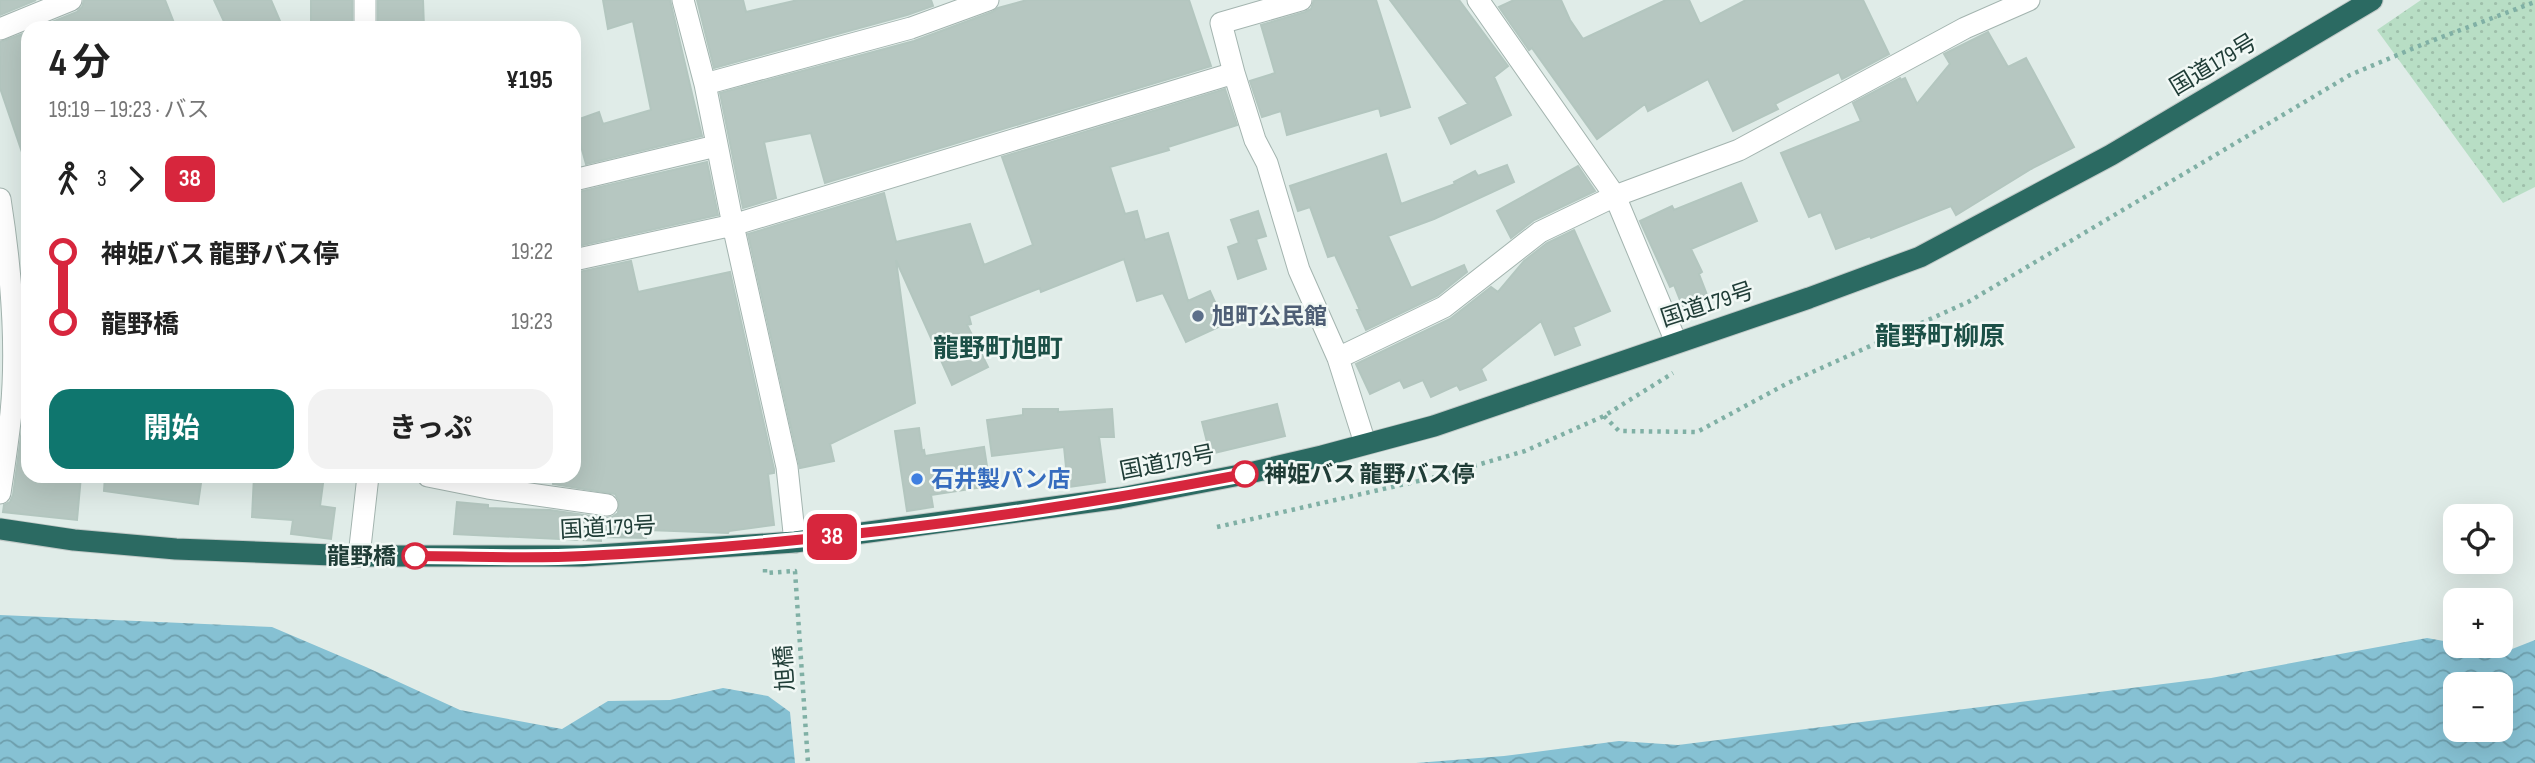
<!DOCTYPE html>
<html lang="ja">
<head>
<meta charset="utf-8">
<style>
  :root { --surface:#fff; --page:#f2f2f2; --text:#222; --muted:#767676; --accent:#0f766e }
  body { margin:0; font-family:"Sofia Sans Condensed","Noto Sans JP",sans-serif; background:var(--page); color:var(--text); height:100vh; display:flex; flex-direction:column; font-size:26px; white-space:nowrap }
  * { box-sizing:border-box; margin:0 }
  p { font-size:23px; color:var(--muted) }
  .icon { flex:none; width:38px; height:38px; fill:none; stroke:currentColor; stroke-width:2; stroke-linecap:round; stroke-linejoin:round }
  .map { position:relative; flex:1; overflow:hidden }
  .drawer { position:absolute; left:21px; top:21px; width:560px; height:462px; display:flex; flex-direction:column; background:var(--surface); border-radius:21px; box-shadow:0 7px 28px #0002 }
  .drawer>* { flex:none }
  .badge { padding:0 14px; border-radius:10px; font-size:24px; line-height:46px }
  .controls { position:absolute; left:2443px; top:504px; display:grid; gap:14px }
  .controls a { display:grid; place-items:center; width:70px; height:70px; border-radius:14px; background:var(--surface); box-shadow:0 7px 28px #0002; font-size:35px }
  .map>.badge { position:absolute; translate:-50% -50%; box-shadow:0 0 0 4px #fff }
  .legs { display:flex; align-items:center; gap:10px; height:77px; padding:0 28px; font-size:23px }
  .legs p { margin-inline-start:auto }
  .headline { display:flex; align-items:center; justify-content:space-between; height:119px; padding:0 28px }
  h1 { font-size:38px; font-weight:700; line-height:52px }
  .action { display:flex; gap:14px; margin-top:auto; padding:14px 28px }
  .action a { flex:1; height:80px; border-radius:21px; background:var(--accent); color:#fff; font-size:28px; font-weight:700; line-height:80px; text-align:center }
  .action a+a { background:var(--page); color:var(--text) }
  ul { padding:0 28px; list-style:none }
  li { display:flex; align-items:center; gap:24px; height:70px; font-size:26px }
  li i { display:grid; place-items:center; width:10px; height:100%; margin:0 9px; background:currentColor }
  li i::after { content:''; width:18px; height:18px; margin:-9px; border:5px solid; border-radius:50%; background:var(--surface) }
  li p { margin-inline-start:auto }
  li:first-child i { background:linear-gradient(#0000 50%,currentColor 0) }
  li:last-child i { background:linear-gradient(currentColor 50%,#0000 0) }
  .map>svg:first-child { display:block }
</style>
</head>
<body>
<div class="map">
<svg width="2535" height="763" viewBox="0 0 2535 763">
  <defs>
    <pattern id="green-dots" width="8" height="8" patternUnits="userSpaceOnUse" patternTransform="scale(1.75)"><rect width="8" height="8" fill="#b8dec5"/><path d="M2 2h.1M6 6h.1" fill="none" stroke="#9ebfaa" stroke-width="1.8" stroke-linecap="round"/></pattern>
    <pattern id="water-waves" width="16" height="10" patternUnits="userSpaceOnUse" patternTransform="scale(1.75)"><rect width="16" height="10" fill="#86c1d3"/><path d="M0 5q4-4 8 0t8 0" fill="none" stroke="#6d9eac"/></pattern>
  </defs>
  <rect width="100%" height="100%" fill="#e0ece8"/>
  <!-- green -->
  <path fill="url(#green-dots)" d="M2421,0h114v187l-32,16 -126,-173z"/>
  <!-- water -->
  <path fill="url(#water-waves)" fill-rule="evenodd" d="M0,615l272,12 94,40 94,43 102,19 46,-28 62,-1 53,-12 45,8 22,16 5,51h-795z
    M2427,638l28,5v3h20l32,5 28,-11v123h-1119l88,-7 115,-15 59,4 533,-67zM2455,684h46v46h-46z"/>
  <!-- building -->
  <path fill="#b6c7c1" stroke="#b3c6bf" stroke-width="2" d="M0,0h36l-36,15z
    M84,0h81l11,28h-139l40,-16 5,-5z
    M214,0h57l12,28h-56z
    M311,0h41v28h-41z
    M378,0h45l1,28h-46z
    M603,0h67l32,136 -116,28 -12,-43 25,-9 4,12 48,-14 -18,-89 -25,8z
    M697,0h46l3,12 52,-12h133l2,6 -26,9 -193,53z
    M1027,0h162l22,66 -386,117 -14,-50 -47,9 12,56 -33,10 -23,-115 194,-52 78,-29 6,-4z
    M1314,0h62l34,107 -29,9 -2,-8 -92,27 -6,-24 -19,6 -12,-36 25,-8 -14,-48 44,-13 6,-3z
    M1390,0h69l49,66 -14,11 17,38 -60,29 -12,-26 29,-14z
    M1514,0h47l9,20 13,19 83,-39h23l11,24 46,-24h117l26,54 -47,25 -3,-7 -64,32 3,5 -45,22 -25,-52 -60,32 -3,-7 -48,35 -65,-91 -3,2 -30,-43z
    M28,32v125l-4,1 -24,-70v-46z
    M1988,32l20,35 18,-9 48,89 -43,22 -75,46 -5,-9 -80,32 -1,-2 -34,13 -15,-37 -12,5 -28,-64 80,-32 -8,-18 47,-25 1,2 4,-2 12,26 33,-40 -6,-10z
    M1225,89l12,36 -69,22 1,3 -59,17 15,47 12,-3 8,29 23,-7 20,68 22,-10 15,33 -39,18 -23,-49 -26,8 -13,-42 -83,33 -1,-4 -71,28 2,8 -4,1 21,42 -36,18 -56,-125 19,143 -85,41 4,17 -34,7 -52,-234 136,-41 12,49 74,-18 14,41 49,-20 -31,-88z
    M1386,154l15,50 54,-20 -1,-2 21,-11 3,5 29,-11 7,17 -80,37 -46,17 23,52 53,-23 3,7 -30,24 -71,34 -9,-20h3l-25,-55 -7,2 -18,-50 -12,4 -8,-25z
    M707,162l11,53 -144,32v-54z
    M1578,166l17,25 -61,29 -23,18 -14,-27z
    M1741,183l16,38 -66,28 11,23 -3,2 10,26 -25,10 -10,-25 -4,2 -30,-66 32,-15 2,4z
    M1258,211l8,25 -10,3 10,30 -28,10 -10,-32 11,-4 -8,-23z
    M1574,230l36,81 -37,16 7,18 -25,10 -14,-34 -60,48 5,11 -26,10 -3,-5 -26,12 -8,-17 -19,8 -4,-8 -30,14 -14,-30 94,-45 41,-32 7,5 26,-31 23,-18z
    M631,261l7,31 92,-20 44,197v4l-6,1 6,51 -45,6 -1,2 -81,-3 -1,8 -45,-1v4l-147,-7 3,-32 31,3v3l62,2 55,8 7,-1 6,-4 1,-12 -4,-7 -62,-10 1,-8h20l3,-103h-3v-100z
    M1277,404l8,32 -75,18 -8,-32z
    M1023,409h35v3l54,-3 2,28h-15l6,45 -37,5 -4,-40 -72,9 -5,-36 36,-5z
    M919,428l3,23 2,-1 1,6 59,-9 6,39 -59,9 2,12 -26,4 -12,-80z
    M22,429l6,1v46h53l-4,44 -74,-8 1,-7 6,-3 3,-7z
    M105,476h97l-4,28 -94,-13z
    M254,476h70l-4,30 15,2 -4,31 -40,-5 2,-14 -41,-3z"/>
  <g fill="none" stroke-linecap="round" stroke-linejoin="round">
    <defs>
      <path id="street" d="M683,0l22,84 28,141 54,242 8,75
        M1478,0l137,196 61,146
        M365,28v-28
        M0,29l71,-29
        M1234,73l21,67 12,23 32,107 39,88 27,85
        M705,84l206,-56 77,-28
        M574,180l142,-34
        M0,199c11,70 18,143 11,214 -3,27 -7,54 -11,80
        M574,260l159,-35 501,-152 -13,-50 80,-23
        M1338,358l106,-51 96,-75 75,-36 124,-46 226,-122 64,-28
        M428,476l60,12 119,17
        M359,556l9,-80"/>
      <path id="highway" d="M0,529l74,11 102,9 183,7h223l213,-14 325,-44 125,-24 77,-18 112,-30 375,-128 111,-41 191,-102 261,-155"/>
    </defs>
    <!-- street casing -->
    <use href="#street" stroke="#a3b4af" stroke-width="23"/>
    <!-- highway casing -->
    <use href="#highway" stroke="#c1c9c7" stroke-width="23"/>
    <!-- path -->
    <path stroke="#80b0a5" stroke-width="4.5" stroke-dasharray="3.5 5" stroke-linecap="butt" d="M1604,416l15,15 78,1 91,-49 180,-81 382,-227 76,-32 109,-41
      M1217,527l219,-50 89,-26 79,-35 69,-43
      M765,569v4l30,-2 13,192"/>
    <!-- street -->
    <use href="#street" stroke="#fff" stroke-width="21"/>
    <!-- highway -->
    <use href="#highway" stroke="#2b6a62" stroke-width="21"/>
  </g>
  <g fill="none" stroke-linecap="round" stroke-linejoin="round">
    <defs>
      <path id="line-1" d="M415,556c56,0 113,3 169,0 222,-11 443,-40 661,-82"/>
    </defs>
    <!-- line-1 casing -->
    <use href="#line-1" stroke="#fff" stroke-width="16"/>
    <!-- line-1 -->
    <use href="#line-1" stroke="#d7263d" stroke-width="10"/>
  </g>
  <!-- markers -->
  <circle fill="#5c6f8a" stroke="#f1f8f5" stroke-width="2.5" cx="1198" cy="316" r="7"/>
  <g fill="#fff" stroke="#d7263d" stroke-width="3.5">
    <circle cx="1245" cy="474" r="12"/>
    <circle cx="415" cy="556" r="12"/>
  </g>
  <circle fill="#3f7fe0" stroke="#f1f8f5" stroke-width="2.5" cx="917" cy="479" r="7"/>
  <g text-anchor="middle" stroke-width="5" stroke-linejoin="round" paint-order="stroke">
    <!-- street labels -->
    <g font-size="23" fill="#203d37" stroke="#f1f8f5">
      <text transform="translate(2213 64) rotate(-31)" y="8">国道179号</text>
      <text transform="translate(1707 304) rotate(-18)" y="8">国道179号</text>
      <text transform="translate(1167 462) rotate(-11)" y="8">国道179号</text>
      <text transform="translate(608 527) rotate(-3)" y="8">国道179号</text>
      <text transform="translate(784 668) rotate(-94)" y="8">旭橋</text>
    </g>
    <!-- service labels -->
    <g font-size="23" font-weight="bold" fill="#4e5e75" stroke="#f1f8f5" text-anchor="start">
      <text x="1212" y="324">旭町公民館</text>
    </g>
    <!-- stop labels -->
    <g font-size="23" font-weight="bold" fill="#203d37" stroke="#f1f8f5" text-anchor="start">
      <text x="1264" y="482">神姫バス 龍野バス停</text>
      <text x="396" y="564" text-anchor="end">龍野橋</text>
    </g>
    <!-- shop labels -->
    <g font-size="23" font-weight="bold" fill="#366cbe" stroke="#f1f8f5" text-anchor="start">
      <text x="931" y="487">石井製パン店</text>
    </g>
    <!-- quarter labels -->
    <g font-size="26" font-weight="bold" fill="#1c5047" stroke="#f1f8f5">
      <text x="1940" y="345">龍野町柳原</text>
      <text x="998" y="357">龍野町旭町</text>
    </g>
  </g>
</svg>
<div class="controls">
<a><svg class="icon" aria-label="locate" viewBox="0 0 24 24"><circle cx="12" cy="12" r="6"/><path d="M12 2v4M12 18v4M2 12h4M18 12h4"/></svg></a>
<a>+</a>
<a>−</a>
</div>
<b class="badge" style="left:832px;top:537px;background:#d7263d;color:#fff">38</b>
<section class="drawer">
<div class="headline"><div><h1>4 分</h1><p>19:19 – 19:23 · バス</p></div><b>¥195</b></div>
<div class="legs"><svg class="icon" aria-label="walk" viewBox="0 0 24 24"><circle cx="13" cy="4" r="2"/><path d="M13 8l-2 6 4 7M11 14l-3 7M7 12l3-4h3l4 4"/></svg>3<svg class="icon" aria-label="forward" viewBox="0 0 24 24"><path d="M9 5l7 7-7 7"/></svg><b class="badge" style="background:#d7263d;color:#fff">38</b></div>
<ul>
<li><i style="color:#d7263d"></i><b>神姫バス 龍野バス停</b><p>19:22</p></li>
<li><i style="color:#d7263d"></i><b>龍野橋</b><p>19:23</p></li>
</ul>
<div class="action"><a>開始</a><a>きっぷ</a></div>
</section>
</div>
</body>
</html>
